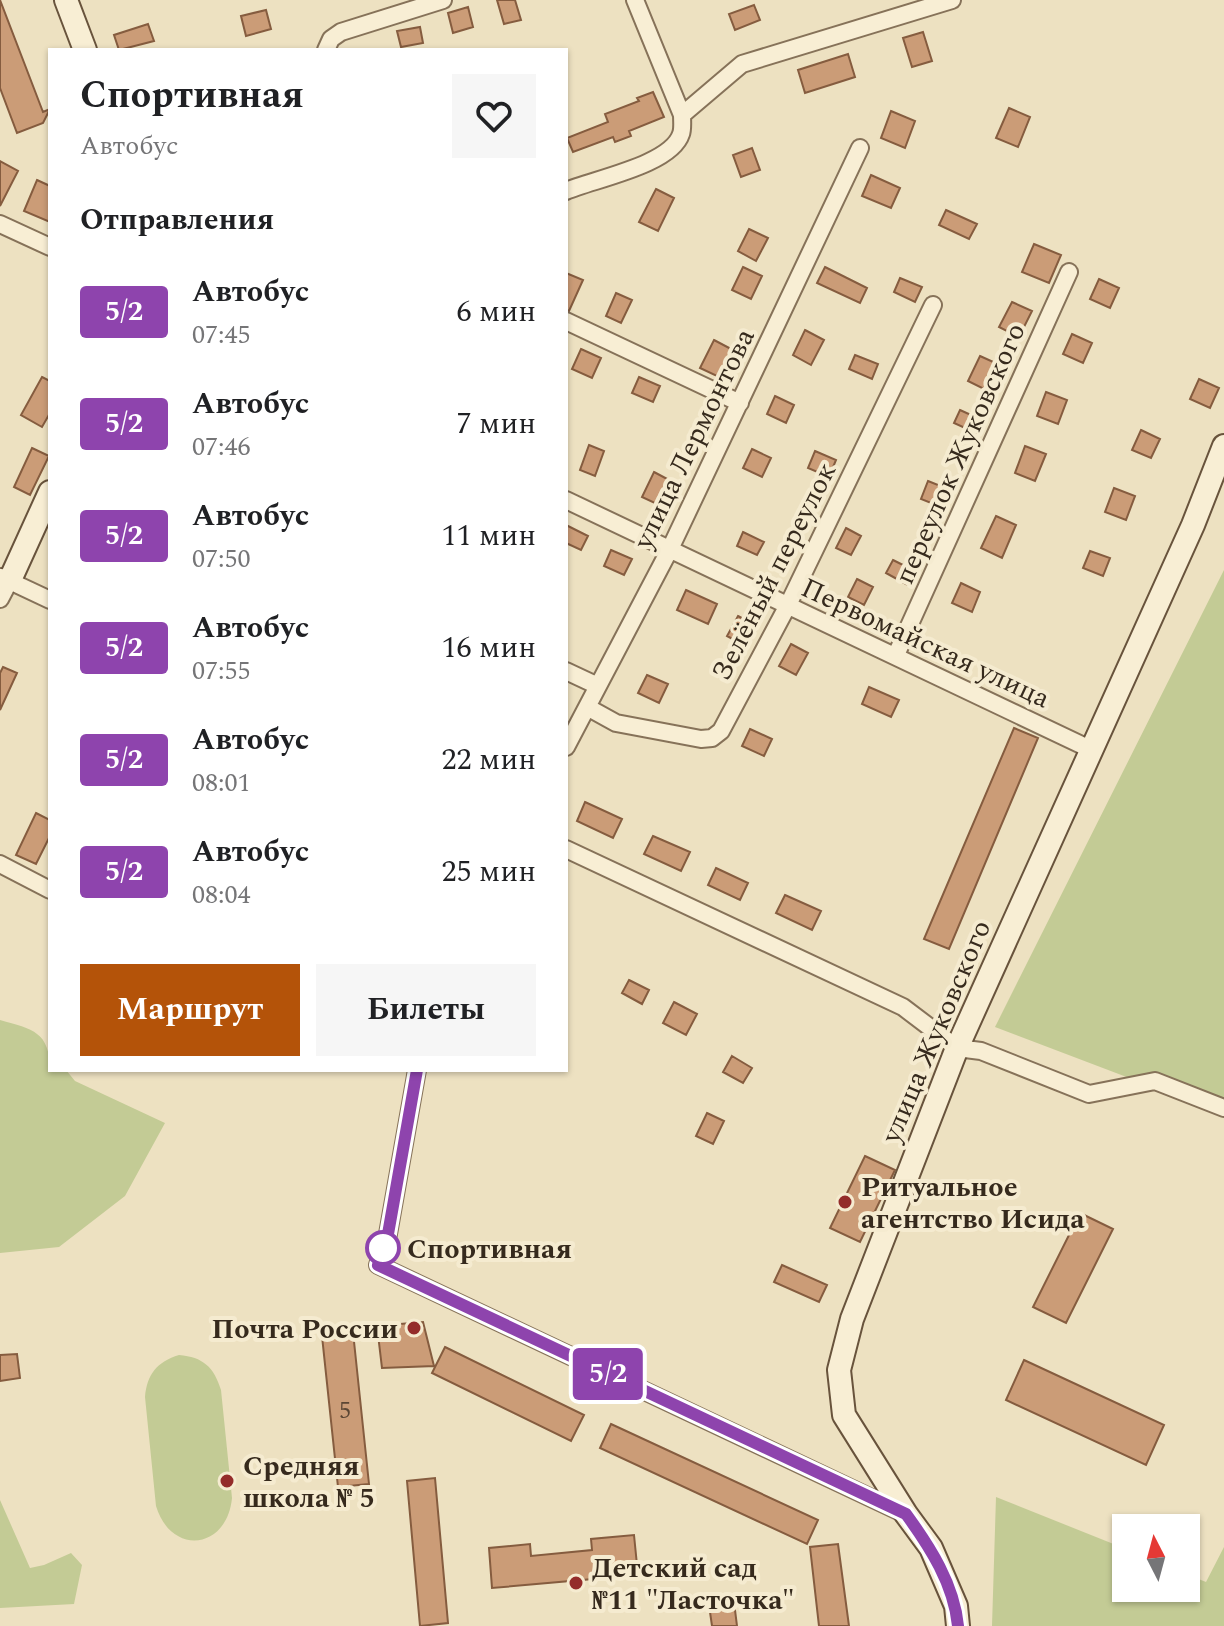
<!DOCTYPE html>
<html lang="ru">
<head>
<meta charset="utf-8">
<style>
  :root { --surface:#fff; --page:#f6f6f6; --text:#202124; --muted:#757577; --accent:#b45309 }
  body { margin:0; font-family:Spectral,serif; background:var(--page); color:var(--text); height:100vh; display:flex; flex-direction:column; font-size:30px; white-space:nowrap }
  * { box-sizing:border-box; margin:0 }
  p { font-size:26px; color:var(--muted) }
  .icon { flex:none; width:44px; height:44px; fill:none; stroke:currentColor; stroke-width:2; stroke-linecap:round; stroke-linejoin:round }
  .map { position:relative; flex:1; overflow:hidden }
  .details { position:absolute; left:48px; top:48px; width:520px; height:1024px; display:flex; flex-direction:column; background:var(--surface); border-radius:0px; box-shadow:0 2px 6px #0004 }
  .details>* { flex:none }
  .badge { padding:0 16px; border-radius:6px; font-size:28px; line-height:52px }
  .needle { width:52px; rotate:354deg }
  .fabs { position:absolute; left:1112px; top:1514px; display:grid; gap:16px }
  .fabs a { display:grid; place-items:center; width:88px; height:88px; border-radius:0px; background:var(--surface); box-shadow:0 2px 6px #0004; font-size:40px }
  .map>.badge { position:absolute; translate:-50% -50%; box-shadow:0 0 0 4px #fff }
  h2 { padding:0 32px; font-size:30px; line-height:72px }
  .round { display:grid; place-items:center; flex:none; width:84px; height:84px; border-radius:0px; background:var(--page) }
  .head { display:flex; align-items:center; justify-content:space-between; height:136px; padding:0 32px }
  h1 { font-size:38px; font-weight:700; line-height:60px }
  .action { display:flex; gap:16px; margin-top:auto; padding:16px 32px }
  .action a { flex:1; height:92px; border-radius:0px; background:var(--accent); color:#fff; font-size:32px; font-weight:700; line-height:92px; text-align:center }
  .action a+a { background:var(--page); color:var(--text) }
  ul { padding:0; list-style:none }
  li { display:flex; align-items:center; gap:24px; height:112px; padding:0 32px }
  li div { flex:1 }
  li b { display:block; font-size:30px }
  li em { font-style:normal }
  li .badge { min-width:88px; font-weight:700; text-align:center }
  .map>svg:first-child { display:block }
</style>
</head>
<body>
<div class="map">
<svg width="1224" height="1626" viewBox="0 0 1224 1626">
  <rect width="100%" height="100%" fill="#ede1c1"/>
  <!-- green -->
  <path fill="#c3cb95" d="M1224,570v544l-229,-87z
    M0,1020c33,9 50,12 50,50h16l9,11 90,42 -40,73 -66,51 -59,6z
    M179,1355c24,2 35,12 42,35l11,108c-5,52 -61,58 -76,8l-11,-109c2,-23 12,-35 34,-42z
    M996,1497l130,52v39h60v-14l20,8 18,-35v79h-232z
    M0,1500l30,68 14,-3 27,-12 11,12 -8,39 -74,4z"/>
  <!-- building -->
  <path fill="#cb9c77" stroke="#855c3f" stroke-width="2" d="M0,0l43,112 7,-3 -7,14 -26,10 -17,-45z
    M497,0h18l6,20 -17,4z
    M754,5l6,15 -25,10 -6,-16z
    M468,7l5,20 -20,6 -5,-20z
    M266,10l5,19 -25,7 -5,-20z
    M148,24l6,17 -35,9 -5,-15z
    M420,27l3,16 -22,4 -4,-16z
    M923,32l9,29 -20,6 -9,-29z
    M848,54l7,23 -50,16 -7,-23z
    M653,92l11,25 -35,14 2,5 -16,6 -2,-5 -40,15 -6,-14 41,-16 -3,-8 34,-13 -2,-3z
    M1009,108l21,9 -12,30 -22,-9z
    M891,111l24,10 -10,27 -24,-10z
    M752,148l8,22 -19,7 -8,-22z
    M0,161l18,10 -18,35z
    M871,175l29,13 -9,20 -29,-12z
    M37,180l13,6v36l-26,-11z
    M656,189l18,9 -16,33 -19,-9z
    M946,210l31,14 -8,15 -30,-14z
    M749,229l19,9 -12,23 -18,-10z
    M1034,244l27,11 -12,28 -27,-11z
    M743,267l19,9 -11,23 -19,-9z
    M825,267l42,21 -7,15 -43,-20z
    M566,273l17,7 -14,31 -3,-1z
    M900,278l22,9 -7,15 -21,-10z
    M1099,279l20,9 -9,20 -20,-9z
    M616,293l16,7 -11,23 -15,-7z
    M1012,302l20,9 -13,26 -20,-10z
    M805,330l19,10 -13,25 -18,-10z
    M1072,334l20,9 -9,20 -20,-9z
    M714,340l19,10 -14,27 -19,-9z
    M581,349l20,9 -9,20 -20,-9z
    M855,355l23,9 -6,15 -23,-10z
    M980,356l20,9 -12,26 -20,-10z
    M42,377l8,4v32l-8,14 -21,-12z
    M639,377l21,9 -7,16 -21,-9z
    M1199,379l20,9 -9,20 -20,-9z
    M1046,392l21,8 -9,24 -21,-8z
    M775,396l19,9 -8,18 -19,-9z
    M960,410l22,10 -6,13 -22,-10z
    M1141,430l19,9 -9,19 -19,-8z
    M589,445l15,6 -9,25 -15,-6z
    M1025,446l21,8 -11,27 -20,-8z
    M32,448l17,8 -19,39 -16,-8z
    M752,449l19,9 -9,19 -19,-9z
    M815,451l21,9 -7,17 -21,-9z
    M654,472l17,9 -12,24 -17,-8z
    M928,481l20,8 -7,18 -20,-8z
    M1114,488l21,8 -9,24 -21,-8z
    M996,516l20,9 -14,33 -21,-10z
    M566,525l22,11 -7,14 -15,-7z
    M846,528l15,8 -10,19 -15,-7z
    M743,532l21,10 -7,13 -20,-9z
    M611,550l21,9 -8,16 -20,-9z
    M1090,551l20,7 -7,18 -20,-8z
    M893,560l20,10 -7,14 -20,-11z
    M857,579l16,8 -9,18 -16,-8z
    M961,583l19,9 -8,20 -20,-9z
    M686,590l31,14 -9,20 -31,-14z
    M738,616l20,11 -11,20 -20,-11z
    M791,644l17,9 -12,22 -17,-9z
    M3,667l14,6 -17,37v-37z
    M647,675l21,9 -9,19 -21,-10z
    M869,687l30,13 -8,17 -29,-13z
    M1014,728l24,10 -89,211 -25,-10z
    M750,729l22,10 -8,17 -22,-10z
    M585,802l37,17 -9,19 -36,-17z
    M36,813l14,7v16l-14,28 -20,-9z
    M653,836l37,16 -9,19 -37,-17z
    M716,868l32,15 -8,17 -32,-15z
    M785,895l36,16 -9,19 -36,-17z
    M629,980l20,10 -7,14 -20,-11z
    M674,1002l23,12 -11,21 -23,-12z
    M732,1056l20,12 -9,15 -20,-11z
    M707,1113l17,8 -11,23 -17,-8z
    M865,1156l30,14 -35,72 -30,-14z
    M1080,1213l33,16 -47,94 -33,-16z
    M782,1265l45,20 -8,17 -45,-20z
    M423,1322l11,44 -52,2 -5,-42z
    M353,1332l16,152 -31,3 -16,-151z
    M445,1347l139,68 -13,26 -139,-68z
    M17,1354l3,24 -20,3v-26z
    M1024,1360l140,65 -18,40 -140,-65z
    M611,1424l207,96 -11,24 -207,-96z
    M435,1478l13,145 -28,3 -13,-145z
    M634,1535l4,40 -146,13 -3,-40 41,-4 1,12 61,-6 -1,-11z
    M838,1544l11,82h-30l-9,-79z
    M734,1602l3,24h-25l-3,-21z"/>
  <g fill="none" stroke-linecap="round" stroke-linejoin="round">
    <defs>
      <path id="street" d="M326,50l5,-11 10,-7 102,-32
        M682,115l60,-51 210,-64
        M566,191c28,-12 105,-26 115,-57 2,-5 1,-13 1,-19l-47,-115
        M0,224l50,23
        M566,321l174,82
        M566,500l524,249
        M1,577l49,23
        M0,599l10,-19
        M896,655l173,-383
        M566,671l32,15
        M587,707l29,16 85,16 11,-1 9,-7 67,-126 145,-300
        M566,747l104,-198 190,-401
        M566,849l337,158 54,41 24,3 108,43 66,-13 69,27
        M0,864l50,26
        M417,1070l-29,164 -10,31 527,249"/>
      <path id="secondary" d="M66,0l19,50
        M10,580l40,-88
        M958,1626l-2,-20 -25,-58 -25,-34 -62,-99 -5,-45 13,-51 105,-271 236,-523 31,-79"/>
    </defs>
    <!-- street casing -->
    <use href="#street" stroke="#867259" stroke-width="20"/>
    <!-- secondary casing -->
    <use href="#secondary" stroke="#68533c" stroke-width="26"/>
    <!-- street -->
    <use href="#street" stroke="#f8eed4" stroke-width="16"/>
    <!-- secondary -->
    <use href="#secondary" stroke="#f8eed4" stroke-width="22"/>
  </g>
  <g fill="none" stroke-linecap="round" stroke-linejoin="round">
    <defs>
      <path id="line" d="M417,1070l-29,164 -10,31 528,249c24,33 48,70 52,112"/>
    </defs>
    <!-- line casing -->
    <use href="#line" stroke="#fff" stroke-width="18"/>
    <!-- line -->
    <use href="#line" stroke="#8e44ad" stroke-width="12"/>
  </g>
  <!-- markers -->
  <g fill="#942c2a" stroke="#f5ebd0" stroke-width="3">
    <circle cx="845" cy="1202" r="8"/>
    <circle cx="414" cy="1328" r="8"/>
    <circle cx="227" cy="1481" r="8"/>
    <circle cx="576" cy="1583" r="8"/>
  </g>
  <circle fill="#fff" stroke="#8e44ad" stroke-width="4" cx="383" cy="1248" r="16"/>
  <g text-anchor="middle" stroke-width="8" stroke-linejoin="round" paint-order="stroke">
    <!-- number labels -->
    <g font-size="24" fill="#5b4634">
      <text x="345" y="1418">5</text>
    </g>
    <!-- street labels -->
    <g font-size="28" fill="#362a1d" stroke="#f5ebd0">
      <text transform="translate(693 438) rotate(-64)" y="10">улица Лермонтова</text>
      <text transform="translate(959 453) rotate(-66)" y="10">переулок Жуковского</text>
      <text transform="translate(773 571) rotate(-63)" y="10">Зелёный переулок</text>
      <text transform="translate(926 642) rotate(25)" y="10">Первомайская улица</text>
      <text transform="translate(935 1031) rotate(-67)" y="10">улица Жуковского</text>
    </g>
    <!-- poi labels -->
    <g font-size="28" font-weight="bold" fill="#362a1d" stroke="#f5ebd0" text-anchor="start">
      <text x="861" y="1196">Ритуальное<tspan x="861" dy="32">агентство Исида</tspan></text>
      <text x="398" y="1338" text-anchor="end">Почта России</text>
      <text x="243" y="1475">Средняя<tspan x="243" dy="32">школа № 5</tspan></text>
      <text x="592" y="1577">Детский сад<tspan x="592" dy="32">№11 "Ласточка"</tspan></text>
    </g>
    <!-- stop labels -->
    <g font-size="28" font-weight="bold" fill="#362a1d" stroke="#f5ebd0" text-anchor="start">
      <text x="407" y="1258">Спортивная</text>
    </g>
  </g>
</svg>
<div class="fabs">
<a><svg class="needle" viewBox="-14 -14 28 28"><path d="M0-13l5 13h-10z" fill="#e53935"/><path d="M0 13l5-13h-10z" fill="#757577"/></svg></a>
</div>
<b class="badge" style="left:608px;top:1374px;background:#8e44ad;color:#fff">5/2</b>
<section class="details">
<div class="head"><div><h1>Спортивная</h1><p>Автобус</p></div><a class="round"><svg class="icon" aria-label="heart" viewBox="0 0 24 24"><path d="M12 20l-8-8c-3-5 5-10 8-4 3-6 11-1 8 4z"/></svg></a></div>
<h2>Отправления</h2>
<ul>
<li><span class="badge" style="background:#8e44ad;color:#fff">5/2</span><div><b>Автобус</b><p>07:45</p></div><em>6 мин</em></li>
<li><span class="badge" style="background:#8e44ad;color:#fff">5/2</span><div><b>Автобус</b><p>07:46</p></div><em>7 мин</em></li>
<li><span class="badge" style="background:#8e44ad;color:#fff">5/2</span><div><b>Автобус</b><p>07:50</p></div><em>11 мин</em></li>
<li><span class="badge" style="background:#8e44ad;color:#fff">5/2</span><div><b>Автобус</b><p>07:55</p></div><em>16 мин</em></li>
<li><span class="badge" style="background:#8e44ad;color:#fff">5/2</span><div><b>Автобус</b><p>08:01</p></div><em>22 мин</em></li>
<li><span class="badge" style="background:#8e44ad;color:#fff">5/2</span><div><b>Автобус</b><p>08:04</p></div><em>25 мин</em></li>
</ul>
<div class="action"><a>Маршрут</a><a>Билеты</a></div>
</section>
</div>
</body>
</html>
